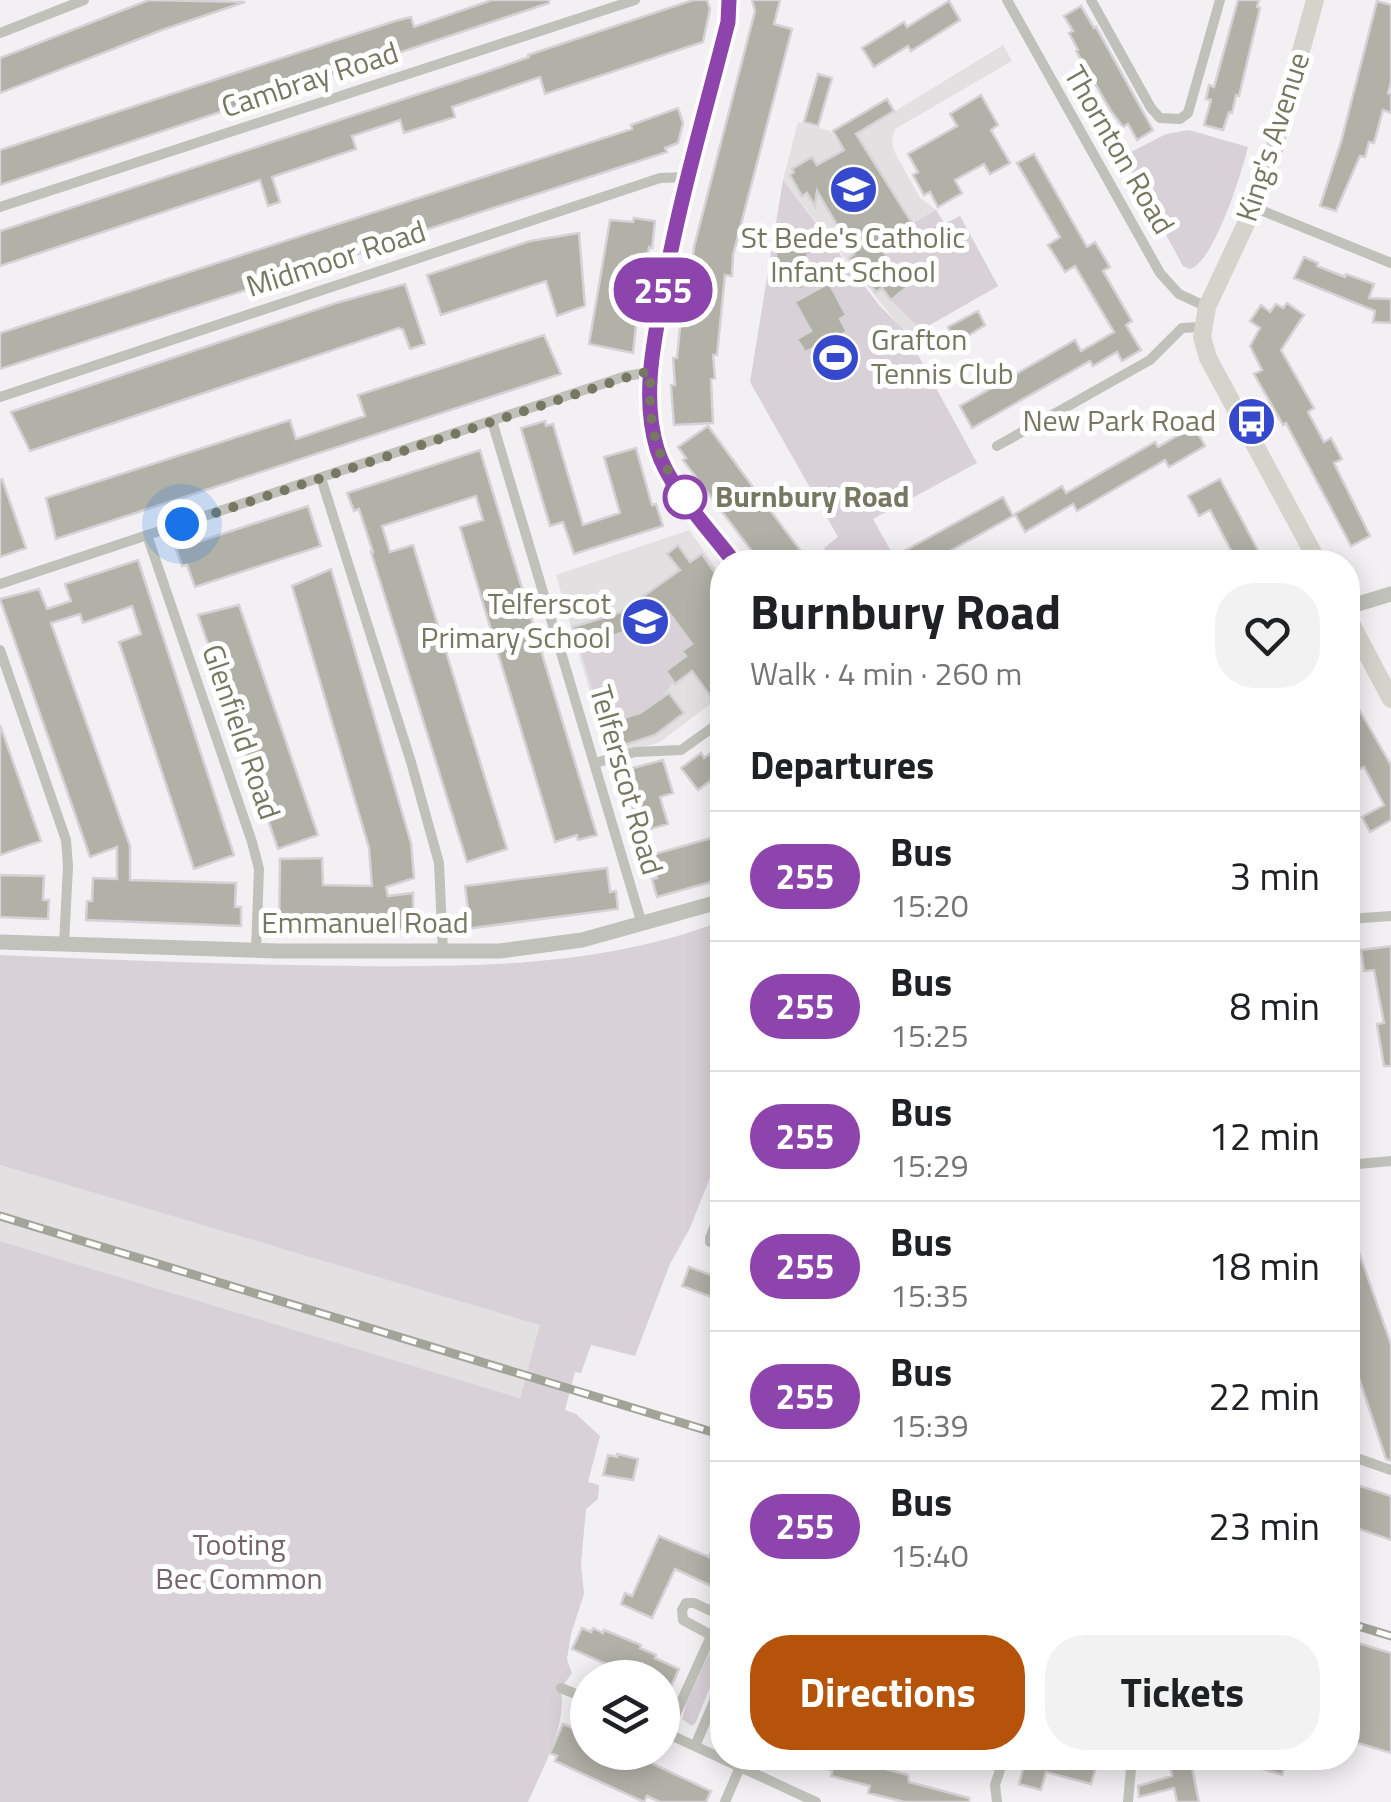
<!DOCTYPE html>
<html lang="en">
<head>
<meta charset="utf-8">
<style>
  :root { --surface:#fff; --page:#f2f2f2; --text:#202124; --muted:#757577; --line:#e0e0e0; --accent:#b45309 }
  body { margin:0; font-family:"Titillium Web",sans-serif; background:var(--page); color:var(--text); height:100vh; display:flex; flex-direction:column; font-size:38px; white-space:nowrap }
  * { box-sizing:border-box; margin:0 }
  p { font-size:32px; color:var(--muted) }
  .icon { flex:none; width:55px; height:55px; fill:none; stroke:currentColor; stroke-width:2; stroke-linecap:round; stroke-linejoin:round }
  .map { position:relative; flex:1; overflow:hidden }
  .drawer { position:absolute; left:710px; top:550px; width:650px; height:1220px; display:flex; flex-direction:column; background:var(--surface); border-radius:40px; box-shadow:0 5px 25px #0003 }
  .drawer>* { flex:none }
  .badge { padding:0 20px; border-radius:32px; font-size:35px; line-height:65px }
  .tools { position:absolute; left:570px; top:1660px; display:grid; gap:20px }
  .tools a { display:grid; place-items:center; width:110px; height:110px; border-radius:50%; background:var(--surface); box-shadow:0 5px 25px #0003; font-size:50px }
  .you { position:absolute; width:50px; height:50px; margin:-25px; border:8px solid #fff; border-radius:50%; background:#1a73e8; box-shadow:0 0 0 15px #1a73e833 }
  .map>.badge { position:absolute; translate:-50% -50%; box-shadow:0 0 0 5px #fff }
  h2 { padding:0 40px; font-size:38px; line-height:90px }
  .round { display:grid; place-items:center; flex:none; width:105px; height:105px; border-radius:40px; background:var(--page) }
  .headline { display:flex; align-items:center; justify-content:space-between; height:170px; padding:0 40px }
  h1 { font-size:48px; font-weight:700; line-height:75px }
  .primary-button { display:flex; gap:20px; margin-top:auto; padding:20px 40px }
  .primary-button a { flex:1; height:115px; border-radius:40px; background:var(--accent); color:#fff; font-size:40px; font-weight:700; line-height:115px; text-align:center }
  .primary-button a+a { background:var(--page); color:var(--text) }
  ul { padding:0; list-style:none }
  li { display:flex; align-items:center; gap:30px; height:130px; padding:0 40px; border-top:2px solid var(--line) }
  li div { flex:1 }
  li b { display:block; font-size:38px }
  li em { font-style:normal }
  li .badge { min-width:110px; font-weight:700; text-align:center }
  .map>svg:first-child { display:block }
</style>
</head>
<body>
<div class="map">
<svg width="1391" height="1802" viewBox="0 0 1391 1802">
  <rect width="100%" height="100%" fill="#f2f0f3"/>
  <!-- built -->
  <path fill="#e2e0e1" d="M1003,45l9,16 -117,68 -3,9 1,11 27,49 16,12 8,14 16,-8 38,70 -90,51 -125,-157 15,-58 32,9 10,14z
    M689,530l33,46v119l-62,47 -51,16 -53,-183z
    M0,1165l541,159 -21,74 -520,-157z"/>
  <!-- green -->
  <path fill="#d9d1d8" d="M1189,130l59,17c-6,25 -34,115 -58,122l-7,-3 -60,-110 43,-22z
    M783,180l96,125 26,26 72,132 -104,56 24,43h-63l-10,-14 14,-11 -88,-155z
    M936,210l9,14 15,-8 38,70 -77,44 -30,-30 19,-16 -33,-40z
    M667,610l25,34 -10,7 4,5c-14,35 -24,42 -54,63l-3,-2 -26,7 -24,-78 53,-17 20,-15 3,4z
    M722,921v226l-32,81 -20,36 -35,92 -44,-11 -10,28 -6,-1 -10,38 11,4 24,22 -12,46 11,3 -1,14 -12,10 -5,55 3,30 -13,40 -4,25 5,14 -11,15c6,39 -18,79 -33,114h-528v-561l520,157 20,-73 -540,-160v-210c119,5 238,10 356,11 125,1 248,0 366,-45z
    M716,1653l6,3 -26,66 -4,4 -10,-7 5,-18 22,-47z"/>
  <!-- building -->
  <path fill="#b1b1a8" stroke="#d4d2d4" stroke-width="2.5" d="M149,0l96,2 -83,28 -162,63v-35z
    M492,0h57v3l-549,182v-35l395,-129 16,-4 3,10z
    M693,0h14l3,9 -7,33 -158,52 -5,-17 -88,30 3,10 -51,16 -4,-13 -48,16 4,13 -84,28 8,25 -12,4 -8,-26 -260,86v-35l483,-158 46,-16 -1,-2z
    M752,0h28l-6,24 18,5 -59,226 -1,21 -7,-1 -8,80h-4l2,23 -4,1 2,44 -39,2 -3,-40h4l-2,-27h4l8,-82 6,1 3,-30 61,-236z
    M1238,0h21l-2,7 3,1 -21,88 -3,-1 -4,18 -3,-1 -6,18 -19,-5 7,-25 -5,-1 3,-14 5,2z
    M949,1l11,19 -49,31 -3,-5 -34,21 -12,-19 42,-26 3,5z
    M1377,1l14,4v77l-3,11 3,1v19l-8,-3 -9,33 -5,-1 -4,15 -5,-1 -24,55 -16,-5 21,-64z
    M1081,6l13,22 2,-1 57,103 -16,10 -9,-16 -5,3 -12,-16 -35,-60 2,-1 -9,-17 4,-2 -9,-15z
    M818,74l14,4 -14,48 -14,-4z
    M981,95l17,30 -7,5 19,33 -20,11 -6,-10 -29,16 7,13 -24,14 -8,-15 -6,3 -11,-20 5,-3 -10,-18 49,-28 -7,-12z
    M887,99l7,12 -38,23 56,89 -35,21 33,41 -19,15 -9,-12 -6,4 -27,-34 5,-4 -37,-63 -2,15 -8,-13 -5,3 -12,-21 4,-3 -2,-3 20,-12 5,8 27,-15 -11,-19z
    M678,108l5,15 -5,20 -13,5 2,4 -254,82 -2,-6 -22,8 3,7 -392,126v-36l632,-204 -1,-4z
    M1034,154l53,93 8,-5 15,25 -7,4 29,50 -6,4 15,25 -19,11 -5,-9 -24,14 -3,-5 -118,67 -12,-22 115,-66 6,11 33,-19 -39,-66 -10,6 -17,-27 12,-8 -43,-74z
    M634,218l21,3 -3,27 -3,-1 -4,27 -3,-1 -9,80 -44,-9 21,-124 23,2z
    M779,232l31,5 -7,52 -31,-4z
    M579,233l6,73 -28,10 -11,-35 -105,34 -14,-40 103,-34z
    M1304,257l14,6 -1,3 28,11 1,-3 28,10 -5,14 22,1v24l-18,-1 2,-11 -81,-33z
    M829,283l17,32 -6,4 7,13 -42,20 -8,-13 14,-8 -16,-29z
    M405,284l20,60 -15,5 -7,-19 -4,-2 -369,123 -19,-39 325,-109z
    M1287,303l17,12 -23,35 33,58 -6,4 16,30 7,-4 11,21 -8,4 36,73 -19,10 -65,-123 -3,2 -29,-51 8,-4 -12,-24 10,-18 -10,-7 11,-16 9,7 6,-8 7,4z
    M978,311l7,14 -28,18 -9,-16z
    M544,335l17,39 -505,165 -10,-41 244,-78 6,19 69,-23 -7,-21z
    M545,421l1,5 7,-2 30,101 37,-12 -16,-56 32,-9 16,57 4,-1 7,22 -89,28 -11,-32 -13,4 -29,-98z
    M708,426l59,80 42,56h-49l-77,-102 3,-2 -8,-11z
    M1194,426l11,20 -36,21 -4,-7 -88,51 -4,-7 -48,28 -10,-18 47,-28 4,7 89,-51 3,5z
    M480,450l117,385 -19,5 -1,-5 -22,7 -95,-315 23,-7 -7,-24 -94,30 8,26 23,-7 94,304 -40,13 -96,-310h2l-14,-43 -5,2 -7,-18z
    M2,479l24,69 -26,9v-77z
    M1220,479l22,41 22,42h-27l-27,-52 -11,6 -11,-20z
    M1003,497l10,19 -83,46h-46z
    M308,506l13,40 -126,41 -8,-22 -5,1 -6,-17z
    M678,545l12,17 12,-8 20,29v106l-11,8 -19,-26 -17,13 -9,-13 20,-15 -4,-5 10,-7 -25,-34 -12,8 -3,-4 -24,17 -49,15 -6,-19 48,-15 59,-42 -13,-16z
    M138,560l96,295 -40,14 -75,-227 22,-8 -9,-28 -49,17 -3,-9 -29,9 79,223v34l106,3 -1,24h6v19l-155,-6 1,-19h5l1,-23 24,1v-32l-27,10 -90,-258 39,-10 8,20 24,-8 -6,-17z
    M331,569l80,274 3,35 -28,9 2,9 25,-3v19h5v18l-139,-4 1,-67 42,-1 1,27 49,1 -3,-38 -77,-262z
    M239,605l79,230 -40,14 -80,-234z
    M669,693l15,20 -29,22 -34,11 -1,-3 -6,2 -7,-22 33,-10z
    M1357,706l34,59v55l-21,12 -8,-15 22,-12 -20,-38 -13,7 -3,-7v-56z
    M0,725l41,116 -41,14z
    M714,751l3,4 5,-4v21l-24,18 -17,-22 20,-15 3,5z
    M663,760l10,33 -13,4 8,27 -28,8 -18,-61z
    M722,835v44l-65,18 -5,-18 5,-1 -6,-23z
    M607,868l3,24 6,-1 2,18 -153,20 -3,-19 6,-1 -3,-23z
    M0,875l44,1 -1,24h6l-1,19 -48,-2z
    M1391,946v120h-7l-7,-42 7,-1 -10,-53 -10,1 -3,-21z
    M1348,1221l43,123v117l-5,-2 -38,-114z
    M689,1267l33,12v22l-40,-15z
    M617,1454l21,5 -5,21 -30,-5 5,-20 9,2z
    M1348,1482l43,14v44l-43,-15z
    M722,1525v66l-47,-22 -23,49 -31,-14 4,-11 7,3 27,-60 50,21z
    M582,1628l9,4 2,-4 10,5 1,-3 37,15 -1,3 16,7 -1,3 24,11 -17,37v-28h-38l-18,-8 2,-5 -36,-16z
    M1348,1640l43,13v100l-43,-13z
    M563,1724l25,11v17h39l11,5 73,34 -5,11h-46l-13,-6 -3,6 -89,-41 2,-5 -7,-3z
    M802,1758h61l9,2 -2,5 38,10 1,7 60,16v4h-64l-37,-9 2,-7 -39,-10 1,-5z
    M1041,1758h58l-8,26 -45,-12 -5,18 -22,-6 6,-22 15,4z
    M1168,1758h22l9,44h-22l-3,-14 -35,9 -1,-11 34,-10z
    M1236,1758h51l-5,17 -46,-14z"/>
  <g fill="none" stroke-linecap="round" stroke-linejoin="round">
    <!-- minor -->
    <path stroke="#c0c1ba" stroke-width="10" d="M729,0l-1,22c-24,93 -51,187 -67,283 -9,47 -18,97 -4,144 13,41 51,79 77,113
      M1007,0l153,273 19,21 28,13
      M1091,0l60,108 9,10 20,1 8,-6 32,-113
      M0,33l84,-33
      M0,207l635,-207
      M1253,207l138,56
      M0,397l660,-219 28,-1
      M492,421l150,503
      M997,446l153,-86 32,-32 20,-1
      M321,478l90,284 28,101 4,90
      M147,535l105,307 7,27 -3,81
      M0,584l626,-208 25,-4
      M0,650l66,190 2,26 -4,78
      M595,763l40,-11 46,-2 38,-27
      M1348,919l43,-3
      M1348,1165l43,-4
      M722,1207l-12,31v4l12,4
      M1348,1455l43,15
      M722,1616l-28,-13h-8l-4,7 1,10 39,21
      M561,1688l27,11
      M662,1731l154,71
      M667,1733l44,-97
      M695,1746l27,-63
      M725,1802l15,-35
      M997,1802l-2,-17 9,-27
      M1128,1802l4,-44"/>
    <!-- tertiary -->
    <path stroke="#c0c1ba" stroke-width="15" d="M1348,607l43,-13
      M0,942l278,9h222l82,-11 140,-39"/>
    <!-- secondary -->
    <path stroke="#d4d4cd" stroke-width="18" d="M1315,0l-50,183 -58,124 -5,30 6,21 110,204
      M1348,618l43,81"/>
    <defs>
      <path id="rail" d="M0,1216l722,219
        M1348,1623l43,13"/>
    </defs>
    <!-- rail casing -->
    <use href="#rail" stroke="#a2a399" stroke-width="9"/>
    <!-- rail -->
    <use href="#rail" stroke="#fff" stroke-width="5" stroke-dasharray="15" stroke-linecap="butt"/>
  </g>
  <g fill="none" stroke-linecap="round" stroke-linejoin="round">
    <defs>
      <path id="line" d="M729,0l-1,22c-23,91 -50,182 -66,275 -9,49 -20,102 -5,152 12,39 52,80 77,113"/>
    </defs>
    <!-- line casing -->
    <use href="#line" stroke="#fff" stroke-width="22"/>
    <!-- line -->
    <use href="#line" stroke="#8e44ad" stroke-width="15"/>
    <!-- walk -->
    <path stroke="#767862" stroke-width="10" stroke-dasharray="0 18" d="M182,524l458,-151 11,-1c-4,51 4,84 34,125"/>
  </g>
  <!-- icons -->
  <defs>
    <symbol id="school-disc" viewBox="-11 -11 22 22"><circle r="9.5" fill="#3649cd" stroke="#fff"/><path d="M0-5L7-2L0 1L-7-2ZM-4 1L0 2.5L4 1V4Q0 6-4 4Z" fill="#fff"/></symbol>
    <symbol id="stadium-disc" viewBox="-11 -11 22 22"><circle r="9.5" fill="#3649cd" stroke="#fff"/><path d="M0-5a6.5 5 0 1 0 0 10a6.5 5 0 1 0 0-10ZM-3.5-1.8h7v3.6h-7Z" fill="#fff"/></symbol>
    <symbol id="bus-disc" viewBox="-11 -11 22 22"><circle r="9.5" fill="#3649cd" stroke="#fff"/><path d="M-5-6H5V4H4V6H2V4H-2V6H-4V4H-5ZM-3.5-4V0h7V-4ZM-3.5 1.2v1.5H-2V1.2ZM2 1.2v1.5H3.5V1.2Z" fill="#fff"/></symbol>
  </defs>
  <g fill-rule="evenodd">
    <use href="#school-disc" x="826" y="162" width="55" height="55"/>
    <use href="#stadium-disc" x="808" y="330" width="55" height="55"/>
    <use href="#bus-disc" x="1224" y="394" width="55" height="55"/>
    <use href="#school-disc" x="618" y="594" width="55" height="55"/>
  </g>
  <!-- markers -->
  <circle fill="#fff" stroke="#8e44ad" stroke-width="5" cx="685" cy="497" r="20"/>
  <g text-anchor="middle" stroke-width="10" stroke-linejoin="round" paint-order="stroke">
    <!-- street labels -->
    <g font-size="30" fill="#767862" stroke="#fff">
      <text transform="translate(310 80) rotate(-18)" y="10">Cambray Road</text>
      <text transform="translate(1273 137) rotate(-72)" y="10">King's Avenue</text>
      <text transform="translate(1119 150) rotate(60)" y="10">Thornton Road</text>
      <text transform="translate(336 259) rotate(-18)" y="10">Midmoor Road</text>
      <text transform="translate(241 732) rotate(71)" y="10">Glenfield Road</text>
      <text transform="translate(626 780) rotate(74)" y="10">Telferscot Road</text>
      <text x="365" y="933">Emmanuel Road</text>
    </g>
    <!-- poi labels -->
    <g font-size="30" fill="#767862" stroke="#fff" text-anchor="end">
      <text x="853" y="248" text-anchor="middle">St Bede's Catholic<tspan x="853" dy="34">Infant School</tspan></text>
      <text x="871" y="350" text-anchor="start">Grafton<tspan x="871" dy="34">Tennis Club</tspan></text>
      <text x="1216" y="431">New Park Road</text>
      <text x="611" y="614">Telferscot<tspan x="611" dy="34">Primary School</tspan></text>
    </g>
    <!-- stop labels -->
    <g font-size="30" font-weight="bold" fill="#767862" stroke="#fff" text-anchor="start">
      <text x="715" y="507">Burnbury Road</text>
    </g>
    <!-- park labels -->
    <g font-size="30" fill="#75646d" stroke="#fff">
      <text x="239" y="1555">Tooting<tspan x="239" dy="34">Bec Common</tspan></text>
    </g>
  </g>
</svg>
<div class="tools">
<a><svg class="icon" aria-label="layers" viewBox="0 0 24 24"><path d="M12 4l9 5-9 5-9-5zM3 14l9 5 9-5"/></svg></a>
</div>
<div class="you" style="left:182px;top:524px"></div>
<b class="badge" style="left:663px;top:290px;background:#8e44ad;color:#fff">255</b>
<section class="drawer">
<div class="headline"><div><h1>Burnbury Road</h1><p>Walk · 4 min · 260 m</p></div><a class="round"><svg class="icon" aria-label="heart" viewBox="0 0 24 24"><path d="M12 20l-8-8c-3-5 5-10 8-4 3-6 11-1 8 4z"/></svg></a></div>
<h2>Departures</h2>
<ul>
<li><span class="badge" style="background:#8e44ad;color:#fff">255</span><div><b>Bus</b><p>15:20</p></div><em>3 min</em></li>
<li><span class="badge" style="background:#8e44ad;color:#fff">255</span><div><b>Bus</b><p>15:25</p></div><em>8 min</em></li>
<li><span class="badge" style="background:#8e44ad;color:#fff">255</span><div><b>Bus</b><p>15:29</p></div><em>12 min</em></li>
<li><span class="badge" style="background:#8e44ad;color:#fff">255</span><div><b>Bus</b><p>15:35</p></div><em>18 min</em></li>
<li><span class="badge" style="background:#8e44ad;color:#fff">255</span><div><b>Bus</b><p>15:39</p></div><em>22 min</em></li>
<li><span class="badge" style="background:#8e44ad;color:#fff">255</span><div><b>Bus</b><p>15:40</p></div><em>23 min</em></li>
</ul>
<div class="primary-button"><a>Directions</a><a>Tickets</a></div>
</section>
</div>
</body>
</html>
